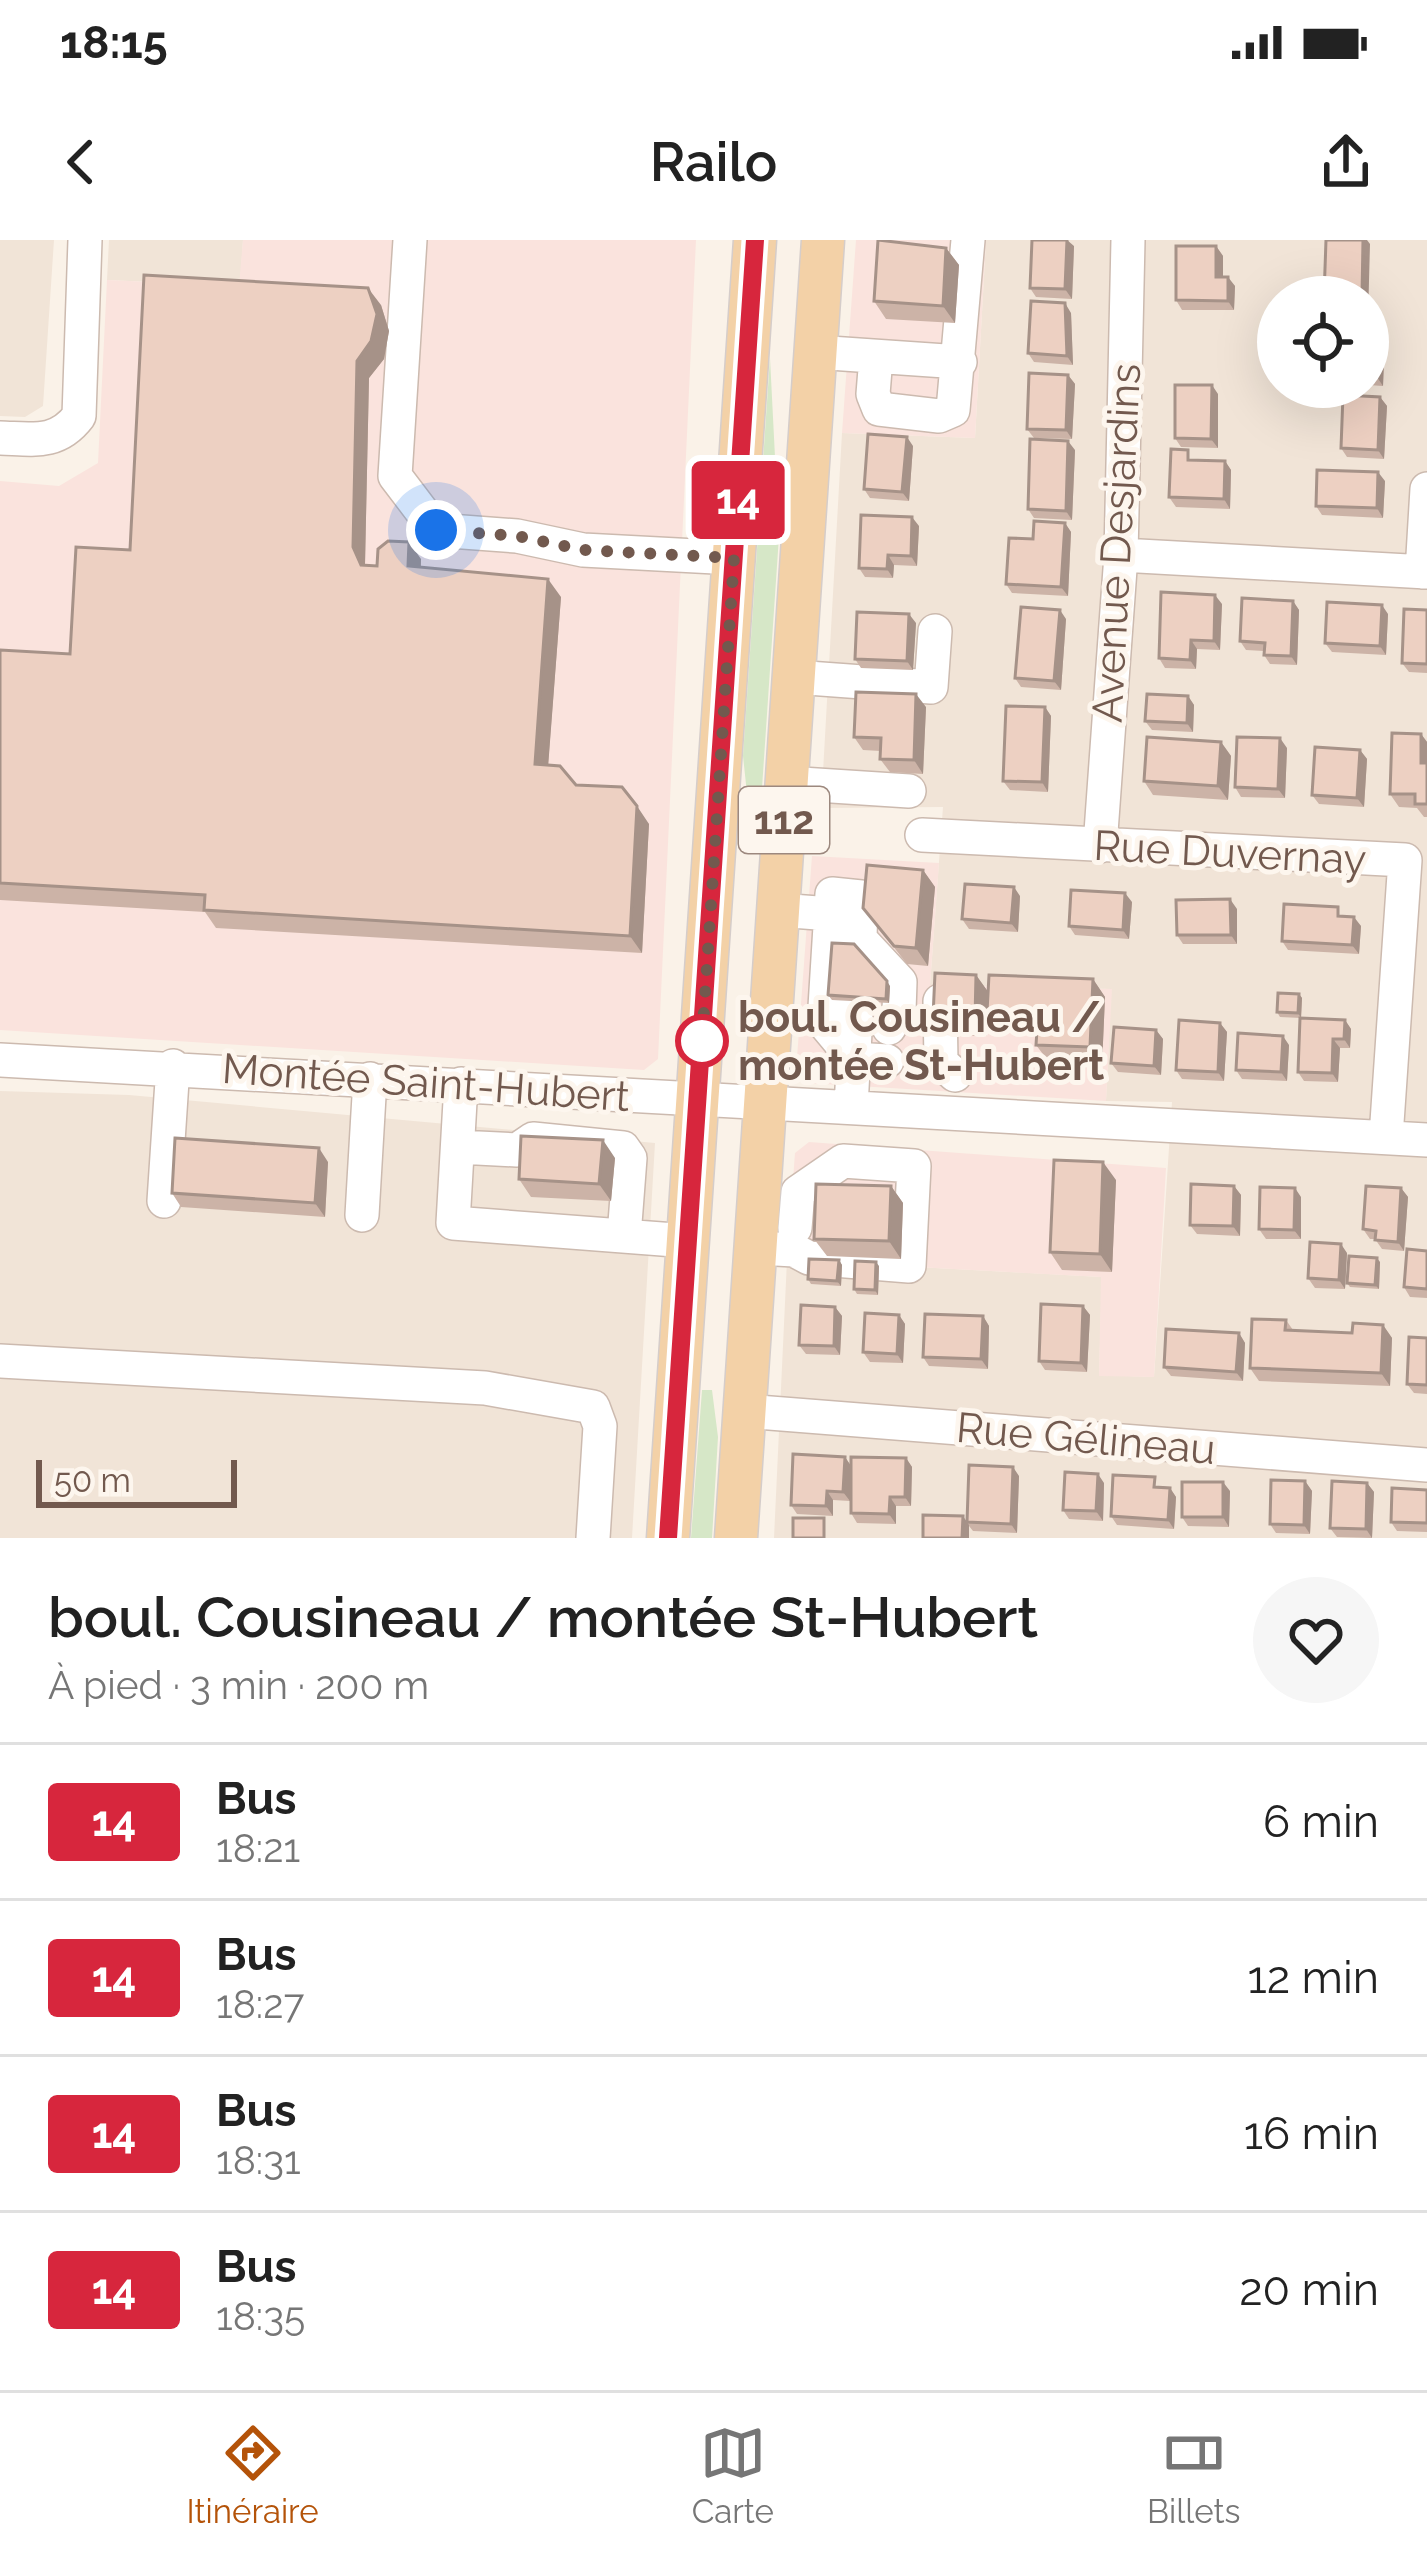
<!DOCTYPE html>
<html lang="fr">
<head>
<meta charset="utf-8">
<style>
  :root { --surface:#fff; --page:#f6f6f6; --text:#222; --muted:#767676; --line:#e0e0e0; --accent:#b45309 }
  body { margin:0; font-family:Raleway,sans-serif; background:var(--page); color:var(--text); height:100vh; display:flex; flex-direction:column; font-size:45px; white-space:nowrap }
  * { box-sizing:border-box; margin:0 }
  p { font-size:39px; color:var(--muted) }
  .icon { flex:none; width:66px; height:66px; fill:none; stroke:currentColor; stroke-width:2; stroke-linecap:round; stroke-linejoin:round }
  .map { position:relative; height:1298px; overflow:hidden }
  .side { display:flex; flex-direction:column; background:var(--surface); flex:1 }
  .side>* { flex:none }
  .badge { padding:0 24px; border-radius:9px; font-size:42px; line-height:78px }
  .controls { position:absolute; left:1257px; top:36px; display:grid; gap:24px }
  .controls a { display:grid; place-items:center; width:132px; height:132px; border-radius:50%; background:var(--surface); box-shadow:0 12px 48px #0002; font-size:60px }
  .scale { position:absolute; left:36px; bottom:30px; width:201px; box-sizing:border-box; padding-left:12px; border:6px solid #72594e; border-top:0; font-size:33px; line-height:42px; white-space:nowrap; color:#72594e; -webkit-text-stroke:9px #fdf6ee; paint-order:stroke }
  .you { position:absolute; width:60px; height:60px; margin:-30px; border:9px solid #fff; border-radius:50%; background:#1a73e8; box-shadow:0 0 0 18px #1a73e833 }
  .map>.badge { position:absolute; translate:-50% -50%; box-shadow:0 0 0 6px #fff }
  .round { display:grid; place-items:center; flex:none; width:126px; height:126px; border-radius:63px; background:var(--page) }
  .summary { display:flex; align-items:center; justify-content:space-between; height:204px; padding:0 48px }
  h1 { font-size:57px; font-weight:600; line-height:90px }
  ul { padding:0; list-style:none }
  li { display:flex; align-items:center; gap:36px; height:156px; padding:0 48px; border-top:3px solid var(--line) }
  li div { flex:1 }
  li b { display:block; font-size:45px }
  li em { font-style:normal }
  li .badge { min-width:132px; font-weight:700; text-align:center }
  .status { display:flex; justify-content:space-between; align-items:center; height:84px; padding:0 60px; background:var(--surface); direction:ltr }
  .status svg { height:33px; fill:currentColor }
  header { display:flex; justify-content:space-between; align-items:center; height:156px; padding:0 48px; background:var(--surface); font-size:54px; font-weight:600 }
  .dock { display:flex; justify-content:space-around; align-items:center; height:168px; border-top:3px solid var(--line); background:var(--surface); font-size:33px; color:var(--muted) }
  .dock a { display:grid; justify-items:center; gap:6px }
  .dock .active { color:var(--accent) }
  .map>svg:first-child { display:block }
</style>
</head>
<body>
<div class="status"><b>18:15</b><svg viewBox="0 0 49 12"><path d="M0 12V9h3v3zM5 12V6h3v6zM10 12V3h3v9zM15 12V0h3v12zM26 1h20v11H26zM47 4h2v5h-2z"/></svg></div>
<header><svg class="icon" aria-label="back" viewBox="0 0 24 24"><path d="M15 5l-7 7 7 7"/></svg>Railo<svg class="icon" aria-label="share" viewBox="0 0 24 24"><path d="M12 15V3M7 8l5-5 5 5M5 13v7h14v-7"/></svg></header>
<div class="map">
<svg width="1427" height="1298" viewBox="0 0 1427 1298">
  <rect width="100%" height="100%" fill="#faf2e8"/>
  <!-- residential -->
  <path fill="#f1e4d7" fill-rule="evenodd" d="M0,0h54l-11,166 -18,11 -25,-1z
    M109,0h134l-3,46 -133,-6z
    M986,0h441v1298h-653l13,-278 315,17 -3,98 55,2 18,-275 -66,-1 5,-112 -181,-4 13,-178 -122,1 21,-375 133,5zM1278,57h90v90h-90z
    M0,851l129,4 526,48 -23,395h-632z"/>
  <!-- commercial -->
  <path fill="#fae3dd" d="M243,0h453l-38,819 -14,11 -644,-40v-549l59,5 39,-23 9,-183 132,6z
    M856,0h130l-11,198 -133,-5z
    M812,616l127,7 -9,122 182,4 -6,112 -298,-18 -12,-12z
    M809,902l357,26 -12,209 -55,-1 2,-99 -314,-17 8,-107z"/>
  <!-- green -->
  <path fill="#d6e7c7" d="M770,118l9,178 -18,267h-13l-5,-47z
    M702,1150h10l6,47 -6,101h-21z"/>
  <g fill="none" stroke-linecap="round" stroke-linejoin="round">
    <defs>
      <path id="minor" d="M410,0l-15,236 41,54 81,6 66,14 151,8
        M815,112l145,10
        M876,117l-3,37 6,15 60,7 14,-6 15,-170
        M0,198c33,1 57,7 79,-22l6,-176
        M1121,315l306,17
        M1422,332l5,-83
        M794,437l137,10 4,-56
        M786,543l123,8
        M922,595l483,25 -19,277
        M1100,606l21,-291 7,-315
        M778,670l53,4 29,25 -9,168
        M940,761l1,61 14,13
        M0,820l1427,80
        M887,821l-33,-2 -30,-36 8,-129 29,3 -1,42 40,43 -1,29 -10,17
        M461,844l-8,139 235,18
        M458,907l59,3 16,-11 90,9 7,10 -6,78
        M164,961l9,-135
        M362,975l8,-136
        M756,1008l38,2 15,8 100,8 5,-100 -71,-5 -45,31 -3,36
        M0,1121l485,27 108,19 7,19 -7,112
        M745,1171l682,54"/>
      <path id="major" d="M668,1298l87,-1298
        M736,1298l87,-1298"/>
    </defs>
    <!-- minor casing -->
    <use href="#minor" stroke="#ccbaaf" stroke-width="36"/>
    <!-- major casing -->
    <use href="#major" stroke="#d5cdca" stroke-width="45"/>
    <!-- minor -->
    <use href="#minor" stroke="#fff" stroke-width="33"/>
    <!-- major -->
    <use href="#major" stroke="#f3d1a7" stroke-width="42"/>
  </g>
  <!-- wall -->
  <path fill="#ccb3a7" d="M1074,6l-2,53 -36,-2 -6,-9z
    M1216,6l7,10v21l12,9 -1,24h-52l-6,-10z
    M946,8l13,17 -4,58 -69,-4 -12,-18z
    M381,65l8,26 -5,28 -15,19 -4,186 12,2 44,-7v9l140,29 -13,168 28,20 73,39 -7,129 -426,-25 -11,-16 -205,-12v-250l70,4z
    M1071,73l2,52 -39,-3 -6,-9z
    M1368,83l17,9 -2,54 -15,-1z
    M1068,135l7,9 -3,55 -38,-1 -7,-9z
    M1218,154v54l-37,-1 -6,-9z
    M1380,157l7,9 -3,53 -37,-2 -6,-9z
    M913,206l-4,55 -39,-3 -6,-9z
    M1075,210l-3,70 -38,-2 -6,-9z
    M1195,220l30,1 6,9 -1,39 -54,-2 -7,-10z
    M1385,241l-2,37 -61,-3 -6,-9z
    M1065,283l6,9 -3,64 -56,-3 -6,-9 27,-45z
    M919,286l-2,40 -23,-1 -1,13 -28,-1 -6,-9z
    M1293,361l6,9 -2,55 -27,-1 -6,-9v-4l-18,-1 -6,-9z
    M1222,364l-2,46 -23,-1 -1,20 -31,-1 -6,-10z
    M1427,370v63l-18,-1 -7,-9z
    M1388,374l-2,41 -54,-3 -7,-9z
    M1066,379l-5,71 -40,-3 -6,-9z
    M916,383l-3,47 -52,-2 -6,-9z
    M1188,456l6,9 -1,27 -41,-2 -7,-9z
    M926,467l-3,67 -33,-2 -10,-13 1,-8 -18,-1 -9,-13z
    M1045,467l6,9 -3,76 -38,-2 -7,-9z
    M1421,494l6,8v75h-3l-7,-9 -18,-1 -9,-13z
    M1221,502l10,14 -3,44 -75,-5 -9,-14z
    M1287,508l-2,50 -44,-1 -6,-10z
    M1360,510l7,9 -3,48 -45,-3 -7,-9z
    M923,630l12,17 -7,79 -21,-2 -44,-56z
    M1020,656l-2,36 -49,-3 -7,-10z
    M1132,662l-3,37 -54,-4 -6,-9z
    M1237,669v35h-54l-6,-9z
    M1345,676l16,10 -2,28 -71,-4 -6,-9z
    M976,735l12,17 105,-13 12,18 -3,68 -53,-3 -13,-17 1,-13 -37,-2 -12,-17 -1,23 -41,-1 -13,-18z
    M890,746l-1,17 -57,-3 -4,-5z
    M1299,754l3,4 -1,20 -21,-1 -3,-5z
    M1345,780l6,9 -1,19h-10l-2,34 -34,-1 -6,-9z
    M1220,783l7,9 -3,49 -42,-2 -6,-9z
    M1156,790l7,9 -2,36 -43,-3 -7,-9z
    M1289,805l-2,36 -45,-2 -6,-9z
    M615,918l-4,43 -80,-4 -12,-18z
    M328,922l-3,55 -144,-10 -9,-14z
    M1116,940l-4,92 -50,-2 -12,-18z
    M891,946l12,17 -2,56 -74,-3 -13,-17z
    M1234,946l7,9 -1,41 -43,-2 -7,-9z
    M1401,948l7,9 -4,54 -22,-2 -7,-10h-5l-7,-10z
    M1301,957v42h-35l-7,-10z
    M1427,1011v47l-17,-1 -6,-10z
    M1347,1013l-2,36 -30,-1 -7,-10z
    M839,1020l3,5 -1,21 -30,-2 -3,-5z
    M1380,1022l-1,27 -29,-2 -3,-4z
    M879,1026l-1,29 -21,-1 -3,-5z
    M1083,1066l7,9 -3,57 -42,-2 -6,-9z
    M835,1067l7,9 -2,39 -34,-1 -7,-9z
    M899,1075l6,9 -2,39 -33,-1 -7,-10z
    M983,1076l6,10 -1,43 -59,-3 -6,-9z
    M1286,1080l7,10 59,3 31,-8 9,13 -2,48 -131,-5 -9,-13z
    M1239,1093l6,10 -2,38 -72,-5 -7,-9z
    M1427,1098v56l-13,-1 -7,-9z
    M845,1217l6,9 -1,35 -17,-1v16l-36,-2 -6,-9z
    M906,1218l6,9 -1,39h-15v18l-39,-1 -6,-10z
    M1019,1236l-2,57 -44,-2 -4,-5v12l-2,-16z
    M1305,1241l7,10 -2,43 -34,-1 -6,-9z
    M1104,1243l-1,38 -34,-2 -6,-9z
    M1367,1243l7,9 -2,46 -35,-1 -7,-9z
    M1161,1246l9,2 6,9 -2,32 -57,-4 -6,-9z
    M1427,1250v42l-30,-1 -6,-9z
    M1230,1251l-1,36 -41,-1 -6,-9z"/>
  <!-- shaded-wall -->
  <path fill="#a69288" d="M1067,0l7,6 -2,53 -7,-10z
    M1363,0h4l3,4 -2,74v-21h-6z
    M1216,6l7,10v30l-7,-9z
    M946,8l13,17 -4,58 -12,-17z
    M1228,37l7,9 -1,24 -6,-9z
    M368,48l13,17 8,26 -5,28 -15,19 -4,186 8,19 -12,-18 -8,-18 4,-186z
    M1065,63l6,10 2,52 -6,-9z
    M1378,83l7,9 -2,54 -6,-9z
    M1068,135l7,9 -3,55 -6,-9z
    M1212,145l6,9v54l-7,-9z
    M1380,157l7,9 -3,53 -6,-9z
    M907,197l6,9 -4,55 -7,-9z
    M1068,201l7,9 -3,70 -6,-9z
    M1225,221l6,9 -1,39 -6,-10z
    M1378,232l7,9 -2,37 -6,-10z
    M912,277l7,9 -2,40 -6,-10z
    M1065,283l6,9 -3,64 -7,-9z
    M409,302l12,17 -1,25 -12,-18z
    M888,315l6,10 -1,13 -6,-9z
    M548,339l13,18 -14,184 -12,-17z
    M1215,355l7,9 -2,46 -6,-9z
    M1293,361l6,9 -2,55 -6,-9z
    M1382,365l6,9 -2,41 -6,-9z
    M1060,370l6,9 -5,71 -7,-9z
    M909,374l7,9 -3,47 -6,-9z
    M1191,400l6,9 -1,20 -6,-9z
    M916,454l10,13 -3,67 -9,-14z
    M1188,456l6,9 -1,27 -6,-9z
    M1045,467l6,9 -3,76 -6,-10z
    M1421,494l6,8v30l-6,-9z
    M1280,498l7,10 -2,50 -7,-9z
    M1221,502l10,14 -3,44 -10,-14z
    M1360,510l7,9 -3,48 -7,-9z
    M637,566l12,18 -7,129 -12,-17z
    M923,630l12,17 -7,79 -12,-18z
    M1014,647l6,9 -2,36 -7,-9z
    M1125,653l7,9 -3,37 -6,-9z
    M1230,659l7,10v35l-6,-9z
    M1354,677l7,9 -2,28 -7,-9z
    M976,735l13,18 -2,43 -12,-17z
    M1093,739l12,18 -3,68 -12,-18z
    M887,741l3,5 -1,17 -3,-4z
    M1299,754l3,4 -1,20 -3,-5z
    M1345,780l6,9 -1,19 -6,-9z
    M1220,783l7,9 -3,49 -6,-9z
    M1156,790l7,9 -2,36 -7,-9z
    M1283,796l6,9 -2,36 -6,-9z
    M1333,799l7,9 -2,34 -6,-9z
    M603,900l12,18 -4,43 -12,-17z
    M319,908l9,14 -3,55 -10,-14z
    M1103,922l13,18 -4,92 -12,-18z
    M891,946l12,17 -2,56 -12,-18z
    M1234,946l7,9 -1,41 -7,-10z
    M1295,948l6,9v42l-7,-9z
    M1401,948l7,9 -4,54 -6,-9z
    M1341,1004l6,9 -2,36 -6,-9z
    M1377,1018l3,4 -1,27 -4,-4z
    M839,1020l3,5 -1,21 -4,-5z
    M876,1022l3,4 -1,29 -3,-5z
    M1083,1066l7,9 -3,57 -6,-9z
    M835,1067l7,9 -2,39 -6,-9z
    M899,1075l6,9 -2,39 -6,-9z
    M983,1076l6,10 -1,43 -7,-10z
    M1383,1085l9,13 -2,48 -9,-13z
    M1239,1093l6,10 -2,38 -7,-9z
    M845,1217l6,9 -1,35 -7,-9z
    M906,1218l6,9 -1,39 -6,-9z
    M1013,1227l6,9 -2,57 -6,-9z
    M1098,1234l6,9 -1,38 -7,-10z
    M1305,1241l7,10 -2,43 -6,-9z
    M1223,1242l7,9 -1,36 -6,-10z
    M1367,1243l7,9 -2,46 -6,-9z
    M1170,1248l6,9 -2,32 -6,-9z
    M827,1251l6,9v16l-7,-10z
    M890,1257l6,9v18l-7,-10z
    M963,1276l6,9v13h-7z"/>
  <!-- building -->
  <path fill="#edd0c2" stroke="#a69288" stroke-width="3" d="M878,0l68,8 -3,58 -69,-5z
    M1032,0h35l-2,49 -35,-1z
    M1326,0h37l-1,57h-38z
    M1176,6h40v31h12v24l-52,-1z
    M144,35l224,13 9,26 -6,27 -14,20 -4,186 8,18 16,1 1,-17 10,-8 21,1 -1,24 140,13 -13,185 25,2 16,19 46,2 15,19 -7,130 -426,-26 1,-15 -205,-12v-233l70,4 6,-107 54,3z
    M1031,61l34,2 2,53 -39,-3z
    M1368,83h10l-1,54 -9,-1z
    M1029,133l39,2 -2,55 -39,-1z
    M1175,145h37l-1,54 -36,-1z
    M1343,155l37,2 -2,53 -37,-2z
    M868,194l39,3 -5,55 -38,-3z
    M1030,199l38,2 -2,70 -38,-2z
    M1171,209l17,1v10l37,1 -1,38 -55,-2z
    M1317,230l61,2 -1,36 -61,-2z
    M861,275l51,2 -1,39 -23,-1 -1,14 -28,-1z
    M1034,281l31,2 -4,64 -55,-3 3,-46 24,1z
    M1161,352l54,3 -1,46 -23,-1 -1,20 -31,-2z
    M1242,358l51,3 -2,55 -27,-1 1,-12 -25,-2z
    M1327,362l55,3 -2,41 -55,-3z
    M1021,367l39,3 -6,71 -39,-3z
    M1404,369l23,1v54l-25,-1z
    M857,372l52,2 -2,47 -52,-2z
    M856,452l60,2 -2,66 -34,-1 1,-21 -27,-1z
    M1147,454l41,2 -1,27 -42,-2z
    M1006,466l39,1 -3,75 -39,-1z
    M1392,493l29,1v29h6v41h-12v-10h-25z
    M1147,497l74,5 -3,44 -74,-5z
    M1237,497l43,1 -2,51 -43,-2z
    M1315,507l45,3 -3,48 -45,-3z
    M867,625l56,5 -7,78 -22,-2 -31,-38z
    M965,644l49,3 -3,36 -49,-4z
    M1071,650l54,3 -2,37 -54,-4z
    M1230,659l1,36h-54l-1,-35z
    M1284,664l54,3v9l16,1 -2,28 -70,-4z
    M832,703l22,1 33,37 -1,18 -58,-4z
    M935,733l41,2 -1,44 -42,-2z
    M989,735l104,4 -3,68 -54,-2 2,-30 -51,-3z
    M1278,753l21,1 -1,19 -21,-1z
    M1300,778l45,2 -1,19h-11l-1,34 -34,-1z
    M1179,780l41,3 -2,49 -42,-2z
    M1114,787l42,3 -2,36 -43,-3z
    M1238,793l45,3 -2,36 -45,-2z
    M521,896l82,4 -4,44 -80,-5z
    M175,898l144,10 -4,55 -143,-10z
    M1054,920l49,2 -3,92 -50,-2z
    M816,944l75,2 -2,55 -75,-2z
    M1191,944l43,2 -1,40 -43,-1z
    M1366,946l35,2 -3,54 -23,-2 1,-9 -13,-2z
    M1260,947l35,1 -1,42 -35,-1z
    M1310,1002l31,2 -2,36 -31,-2z
    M1407,1009l20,2v38l-23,-2z
    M1349,1016l28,2 -2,27 -28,-2z
    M809,1019l30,1 -2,21 -29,-2z
    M855,1021l21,1 -1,28 -21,-1z
    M1041,1064l42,2 -2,57 -42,-2z
    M801,1065l34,2 -1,39 -35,-1z
    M865,1073l34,2 -2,39 -34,-2z
    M925,1074l58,2 -2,43 -58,-2z
    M1252,1079l34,1 -1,10 67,3 1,-10 30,2 -2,48 -131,-5z
    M1166,1089l73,4 -3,39 -72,-5z
    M1409,1097l18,1v47l-20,-1z
    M793,1214l52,3 -2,35 -16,-1 -1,15 -35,-1z
    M851,1217l55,1 -1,39h-15l-1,17 -38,-1z
    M969,1225l44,2 -2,57 -44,-2z
    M1065,1232l33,2 -2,37 -33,-1z
    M1113,1235l42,2 -1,10 16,1 -2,32 -57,-4z
    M1271,1240l34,1 -1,44 -34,-1z
    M1332,1241l35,2 -1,46 -36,-1z
    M1182,1242h41v35h-41z
    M1392,1248l35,2v33l-36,-1z
    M923,1275l40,1 -1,22h-39z
    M793,1278h31v20h-31z"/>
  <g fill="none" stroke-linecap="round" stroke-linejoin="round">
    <defs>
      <path id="line" d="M668,1298l87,-1298"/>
    </defs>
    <!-- line casing -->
    <use href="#line" stroke="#fff" stroke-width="27"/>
    <!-- line -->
    <use href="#line" stroke="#d7263d" stroke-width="18"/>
    <!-- walk -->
    <path stroke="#72594e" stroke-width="12" stroke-dasharray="0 21.6" d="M436,290l81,6 67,14 150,8 -33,498 1,-15"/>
  </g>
  <!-- markers -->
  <circle fill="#fff" stroke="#d7263d" stroke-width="6" cx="702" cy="801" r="24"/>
  <g text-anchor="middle" stroke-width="10" stroke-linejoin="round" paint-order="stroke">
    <!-- shield labels -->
    <rect fill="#fdf6ee" stroke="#9c887e" stroke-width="3" x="739" y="547" width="90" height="66" rx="9"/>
    <g font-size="39" font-weight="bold" fill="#72594e">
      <text x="784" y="594">112</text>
    </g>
    <!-- street labels -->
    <g font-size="42" fill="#72594e" stroke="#fdf6ee">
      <text transform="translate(1116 303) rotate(-87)" y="15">Avenue Desjardins</text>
      <text transform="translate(1230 612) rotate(3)" y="15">Rue Duvernay</text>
      <text transform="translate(426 842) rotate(4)" y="15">Montée Saint-Hubert</text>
      <text transform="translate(1086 1198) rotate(5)" y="15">Rue Gélineau</text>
    </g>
    <!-- stop labels -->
    <g font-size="42" font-weight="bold" fill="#72594e" stroke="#fdf6ee" text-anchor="start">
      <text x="738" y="792">boul. Cousineau /<tspan x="738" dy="48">montée St-Hubert</tspan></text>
    </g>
  </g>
</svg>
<div class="controls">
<a><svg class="icon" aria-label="locate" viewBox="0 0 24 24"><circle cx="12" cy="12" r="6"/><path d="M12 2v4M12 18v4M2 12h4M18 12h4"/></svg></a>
</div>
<div class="scale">50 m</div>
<div class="you" style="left:436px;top:290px"></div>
<b class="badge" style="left:738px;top:260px;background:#d7263d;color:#fff">14</b>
</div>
<section class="side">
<div class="summary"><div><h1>boul. Cousineau / montée St-Hubert</h1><p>À pied · 3 min · 200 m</p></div><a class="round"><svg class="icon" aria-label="heart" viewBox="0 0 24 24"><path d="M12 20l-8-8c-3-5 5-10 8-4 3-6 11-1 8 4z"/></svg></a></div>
<ul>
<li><span class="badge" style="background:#d7263d;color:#fff">14</span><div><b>Bus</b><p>18:21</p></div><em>6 min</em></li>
<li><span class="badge" style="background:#d7263d;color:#fff">14</span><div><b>Bus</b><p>18:27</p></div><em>12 min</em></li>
<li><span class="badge" style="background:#d7263d;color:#fff">14</span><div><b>Bus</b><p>18:31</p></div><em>16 min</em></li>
<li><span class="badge" style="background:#d7263d;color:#fff">14</span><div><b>Bus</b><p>18:35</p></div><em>20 min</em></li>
</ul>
</section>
<nav class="dock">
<a class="active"><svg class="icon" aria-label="directions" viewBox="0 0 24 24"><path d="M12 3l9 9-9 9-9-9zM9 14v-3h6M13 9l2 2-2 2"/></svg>Itinéraire</a>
<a><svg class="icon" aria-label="map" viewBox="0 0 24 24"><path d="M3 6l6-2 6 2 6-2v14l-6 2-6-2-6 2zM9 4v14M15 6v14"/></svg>Carte</a>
<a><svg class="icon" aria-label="tickets" viewBox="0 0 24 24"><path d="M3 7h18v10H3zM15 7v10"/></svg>Billets</a>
</nav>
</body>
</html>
